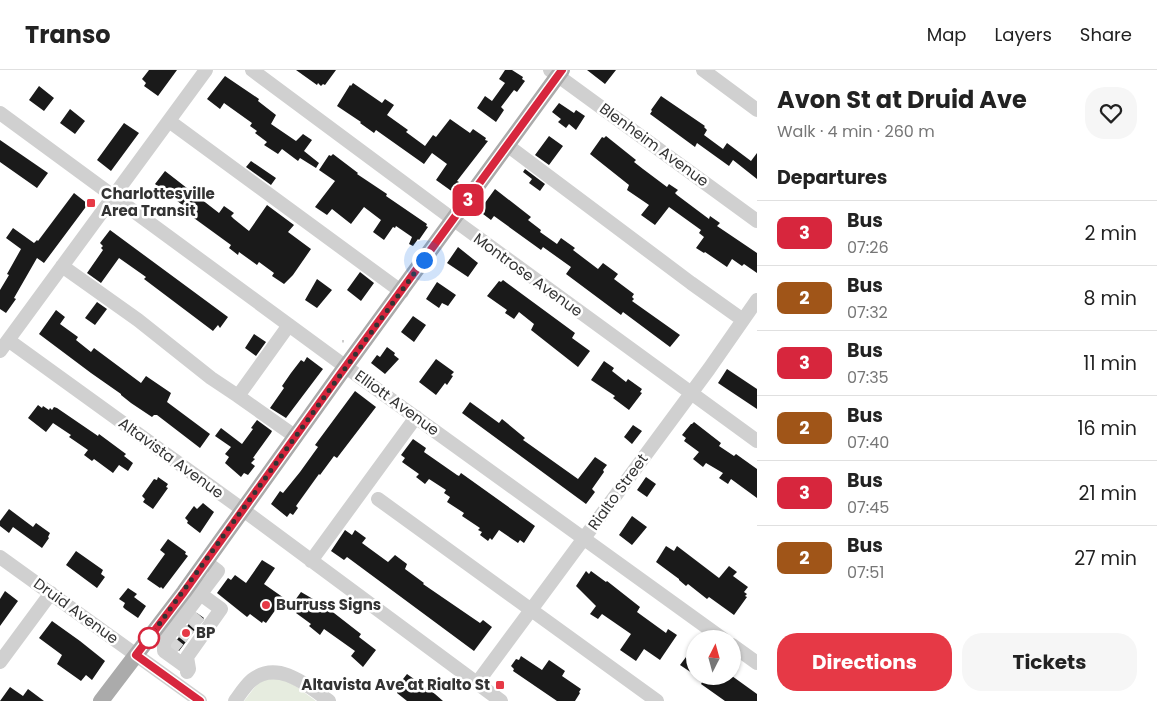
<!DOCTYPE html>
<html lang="en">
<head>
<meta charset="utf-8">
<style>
  :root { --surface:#fff; --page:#f6f6f6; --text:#222; --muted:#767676; --line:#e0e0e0; --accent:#e63946 }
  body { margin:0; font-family:Poppins,sans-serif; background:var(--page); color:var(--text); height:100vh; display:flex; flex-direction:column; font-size:19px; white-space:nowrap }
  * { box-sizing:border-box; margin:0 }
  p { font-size:16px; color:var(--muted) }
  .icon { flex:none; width:28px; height:28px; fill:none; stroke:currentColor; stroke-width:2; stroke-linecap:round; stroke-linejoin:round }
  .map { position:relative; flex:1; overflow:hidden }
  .drawer { display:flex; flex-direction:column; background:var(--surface); width:400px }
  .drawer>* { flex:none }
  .badge { padding:0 10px; border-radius:8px; font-size:18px; line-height:32px }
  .needle { width:32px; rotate:6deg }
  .controls { position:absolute; left:686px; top:560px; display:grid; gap:10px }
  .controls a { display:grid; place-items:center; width:55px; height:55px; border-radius:50%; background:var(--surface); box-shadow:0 1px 4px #0004; font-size:25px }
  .you { position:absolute; width:25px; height:25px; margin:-12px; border:4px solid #fff; border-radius:50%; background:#1a73e8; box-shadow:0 0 0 8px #1a73e833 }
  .map>.badge { position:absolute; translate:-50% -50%; box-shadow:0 0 0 2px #fff }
  h2 { padding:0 20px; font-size:19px; line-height:45px }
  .round { display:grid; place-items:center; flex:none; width:52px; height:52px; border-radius:20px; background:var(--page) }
  .overview { display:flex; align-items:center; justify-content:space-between; height:85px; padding:0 20px }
  h1 { font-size:24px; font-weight:700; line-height:38px }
  .action { display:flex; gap:10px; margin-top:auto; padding:10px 20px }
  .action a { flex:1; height:58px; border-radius:20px; background:var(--accent); color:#fff; font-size:20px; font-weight:700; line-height:58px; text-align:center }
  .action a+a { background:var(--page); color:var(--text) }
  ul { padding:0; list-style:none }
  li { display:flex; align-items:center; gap:15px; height:65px; padding:0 20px; border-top:1px solid var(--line) }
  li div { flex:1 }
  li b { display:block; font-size:19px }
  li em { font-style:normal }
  li .badge { min-width:55px; font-weight:700; text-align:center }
  header { display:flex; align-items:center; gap:30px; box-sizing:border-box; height:70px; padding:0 25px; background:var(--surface); border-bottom:1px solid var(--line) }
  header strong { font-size:24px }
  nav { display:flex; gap:28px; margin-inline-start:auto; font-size:18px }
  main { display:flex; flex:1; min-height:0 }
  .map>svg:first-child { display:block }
</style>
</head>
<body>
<header>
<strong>Transo</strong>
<nav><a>Map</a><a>Layers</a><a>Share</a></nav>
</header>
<main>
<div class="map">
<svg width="757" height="631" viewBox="0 0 757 631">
  <rect width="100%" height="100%" fill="#fff"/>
  <!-- green -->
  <path fill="#e6ecdf" d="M275,606l19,9 22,16h-72l14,-18z"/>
  <!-- building -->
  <path fill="#1a1a1a" d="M149,0h28l-19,26 -14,-10 2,-3 -4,-4z
    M296,0h40l-11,15 -2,-1 -2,2 -3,-3 -1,2z
    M505,0h7l11,7 -1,2 3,2 -8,11 -3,-2 -13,17 3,3 -8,12 -19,-14 8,-12 7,5 13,-18 -6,-4z
    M587,0h29l-11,14z
    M225,6l34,23 -1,2 18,14 -5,9 25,17 7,-7 9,6 -8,11 15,12 -3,5 -16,-10 -2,3 -16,-12 -4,5 -14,-9 3,-3 -12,-9 2,-2 -7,-5 2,-3 -28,-20 -4,6 -13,-10z
    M353,13l29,20 3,-4 9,6 -7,10 21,15 -2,2 19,14 8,-11 3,2 14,-18 20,14 3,-4 13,9 -1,2 3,1 -31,40 2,1 -7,9 -2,-1 -14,-10 11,-16 -15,-11 -8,11 -48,-34 -2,3 -14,-10 1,-1 -24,-16 13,-21 1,1z
    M39,16l15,12 -10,13 -15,-11z
    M661,26l44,30 -1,1 3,3 -3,5 19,14 4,-6 24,18 6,-8v26l-24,-19 -4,6 -32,-23 -2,4 -45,-33 2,-3 -1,-1z
    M559,33l15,10 2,-3 9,6 -9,14 -7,-6 -3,4 -8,-6 3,-3 -9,-7z
    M70,39l15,12 -10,13 -15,-11z
    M124,53l15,10 -28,38 -14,-11z
    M549,66l14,10 -14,19 -14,-10z
    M606,66l30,24 -2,2 9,7 24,18 2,-3 9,6 -3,3 2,2 32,24 1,-3 10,7 -3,3 40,27v20l-13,-9 -2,2 -10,-7 -5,8 -22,-15 -1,1 -8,-5 8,-11 -5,-4 2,-3 -32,-23 -14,18 -14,-10 8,-10 -22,-15 2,-5 -39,-31 12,-17 2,1z
    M0,70l48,33 -11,15 -37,-26z
    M333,84l25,19 -1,1 30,20 -1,2 41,28 -1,2 2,1 -9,13 -1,-1 -5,7 -4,-2 3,-7 -16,-11 -1,2 -2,-1 -9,13 -11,-8 8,-12 -17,-13 -13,17 -19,-15 -5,6 -12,-8 20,-26 -16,-11 10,-15 2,1z
    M251,91l25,17 -5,7 -25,-18z
    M525,99l20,15 -5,7 -11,-8 3,-4 -9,-7z
    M165,101l54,42 5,-7 10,7 -3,3 3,3 15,12 18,-26 27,20 -6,7 23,17 -18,26 -9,9 -12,-8 2,-3 -15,-11 -2,3 -18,-13 -1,3 -9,-7 2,-3 -44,-32 2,-3 -34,-26z
    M495,119l36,28 -3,3 13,10 -1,2 17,12 4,-6 14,10 -2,2 25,19 5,-6 15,11 -4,5 20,15 -2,3 2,2 -2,2 48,34 -10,12 -47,-35 -2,3 -55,-41 5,-7 -28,-20 -2,3 -47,-34 -3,4 -12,-9z
    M74,123l14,11 -44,59 -7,-5 -23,40 2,1 -10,14 -6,-4v-19l9,-15 -2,-1 14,-25 -15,-11 7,-10 21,15 3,-3 1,1z
    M110,160l118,87 -8,11 -2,-3 -5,6 -69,-52 2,-2 -27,-19 -18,25 -14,-10 16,-23 -2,-2 2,-2 -3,-3z
    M458,177l20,16 -10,14 -21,-14z
    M360,202l14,11 -13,18 -14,-11z
    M317,209l15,11 -15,18 -12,-8z
    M503,210l72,53 -3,5 18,13 -12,16 -47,-37 3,-6 -15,-12 -5,7 -9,-6 2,-3 -20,-14 12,-15 2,1z
    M437,212l19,13 -8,11 -6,-3 -3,5 -13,-9z
    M97,232l10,7 -12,16 -10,-7z
    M56,240l9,7 -5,7 18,13 -2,3 15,12 3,-4 47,35 5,-7 25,17 -4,9 43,32 -10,14 -43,-33h-3l-2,2 -21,-14 -10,-8v-1l-30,-21 -52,-39z
    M413,246l13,9 -12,17 -13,-10z
    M254,264l12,8 -10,14 -11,-8z
    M387,277l8,6 -1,2 5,4 -14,15 -14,-11 6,-8 3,2z
    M307,287l16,12 -37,49 -16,-10 14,-20 -2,-2 9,-13 10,-13 3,2z
    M436,289l18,13 -3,3 2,1 -6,9 -2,-2 -9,12 -17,-13z
    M604,291l10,7 -2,3 14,11 2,-3 14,10 -2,3 2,1 -13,17 -16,-12 2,-2 -24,-16z
    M727,299l30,20v20l-39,-26z
    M355,321l21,16 -39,51 -3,-2 -14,19 -1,-1 -23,32 2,2 -5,7 -3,-2 -3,4 -16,-13 9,-13 3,2 17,-21 18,-25 -3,-2z
    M470,332l29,21 3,-4 23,19 -2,2 3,2 52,37 17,-22 12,8 -4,5 1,2 -12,17 3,3 -9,12 -124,-91z
    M38,335l4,3 1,-2 6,4 1,-2 2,2 2,-3 3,1 41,28 1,-2 27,20 -2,2 9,7 -5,8 -9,-6 -6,8 -19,-14 -2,2 -8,-6 4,-5 -19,-13 2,-2 -18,-12 -7,9 -18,-14z
    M257,350l15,11 -1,2 -18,25 2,1 -4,4 4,3 -7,9 -4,-2 -3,4 -16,-14 4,-6 -4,-3 6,-7 -16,-11 6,-8 21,16 11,-15 -2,-1z
    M694,352l27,21 -2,3 15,10 2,-2 21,15v29l-26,-19 -3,5 -9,-6 4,-5 -17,-10 -3,4 -10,-8 6,-7 -15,-11 2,-3 -4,-3 9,-11h1z
    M633,355l9,6 -10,13 -8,-7z
    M413,369l13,9 -2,4 33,23 2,1 2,-3 74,53 -11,17 -4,-3 -2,3 -19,-13 -7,10 -2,-2 -2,3 -8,-6 2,-3 -4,-2 2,-2 -18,-12 2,-3 -17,-11 3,-5 -6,-4 2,-3 -17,-11 -4,5 -9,-7 3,-3 -17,-12 3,-4 -4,-3z
    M158,407l10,7 -2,3 2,1 -15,21 -10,-7 2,-3 -3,-3 12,-17 3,1z
    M646,407l10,7 -9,13 -10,-7z
    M203,433l11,9 -14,21 -13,-10 1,-2 -3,-3 9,-12 3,3z
    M9,439l24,18 3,-4 14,10 -2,4 1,1 -7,10 -29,-21 -4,6 -9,-7v-5z
    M632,446l15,11 -15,18 -13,-10z
    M345,460l7,5 3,-5 11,8 -4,5 26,19 7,-7 12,9 -2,5 19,14 -1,1 57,39 3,-3 9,7 -18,24 -127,-94 -3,3 -13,-9z
    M168,469l18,13 -1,2 3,2 -25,33 -2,-2 -1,1 -13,-9 18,-25 -5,-4z
    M666,476l8,5 3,-5 42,32 10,-12 8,6 -4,4 15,11 -4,5 3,2 -2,2 2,1 -13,18 -25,-18 -2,2 -19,-15 -2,2 -7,-6v-1l-23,-17z
    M76,481l27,19 -2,4 4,3 -8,11 -31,-23z
    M262,490l13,8 -11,16 20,14 -18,25 -3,-2 -1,2 -12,-9 -3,3 -30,-24 11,-15 3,2 4,-5 11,8z
    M586,501l3,3 2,-3 15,11 1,-1 33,26 -3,5 29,21 2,-4 9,6 -17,25 -16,-11 -8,12 -16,-11 11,-16 -29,-20 -4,5 -8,-5 6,-8 -20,-20z
    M128,518l9,6 -3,3 12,9 -8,12 -13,-9 -2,-2 2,-4 -6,-4z
    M5,521l13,10 -18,25v-27z
    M301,522l24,14 36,28 -2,3 17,13 -13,17 -12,-11 4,-5 -31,-22 -4,6 -11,-9 2,-2 -15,-11 4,-5 -7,-5z
    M197,543l7,5 -25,33 -6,-6z
    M52,551l28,20 25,20 -13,19 -6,-5 -5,6 -24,-17 5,-9 -23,-17z
    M695,575v30l-15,-10z
    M521,586l21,14 7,-10 16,11 -3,5 19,13 -2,3 1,1 -5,8h-18l-44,-30 1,-2 -3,-3 5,-7 3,1z
    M407,604l28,20 8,7h-36l-10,-8 1,-2 -3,-2z
    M706,606h26l25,18v7h-32l-24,-17z
    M10,617l13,9 5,-7 16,12h-44z"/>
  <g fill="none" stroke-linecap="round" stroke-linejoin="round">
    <!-- minor-tunnel -->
    <path stroke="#d6d6d6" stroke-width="14" stroke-dasharray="14 7" stroke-linecap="butt" d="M190,546l10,9
      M180,559l10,8
      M169,572l10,8"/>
    <!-- path -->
    <path stroke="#cdcdcd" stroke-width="2" stroke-dasharray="2.5 2.5" stroke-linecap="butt" d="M343,270v3"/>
    <!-- minor -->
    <path stroke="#d0d0d0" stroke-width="14" d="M252,0l202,150 303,221
      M550,0l207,151
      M703,0l54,40
      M0,43l346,254 377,272
      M169,51l233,171
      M507,75l184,138 52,37
      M62,196l76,54 73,58 27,18
      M289,255l-51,71 58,41
      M8,270l227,164 266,197
      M0,281l206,-281
      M378,429l279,202
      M0,487l200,144
      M311,491l105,-144
      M732,575l25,18
      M0,592l51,-69
      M189,599l-25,-18v-9l54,-71 -12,-9
      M187,602l2,-3 -2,-12 34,-48 -26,-19
      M477,613l232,-314 48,-69
      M235,631c5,-7 11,-16 17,-21 26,-21 56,6 77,21"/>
    <!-- major -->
    <path stroke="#ababab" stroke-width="16" d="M101,631l83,-109 154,-215 224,-307"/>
  </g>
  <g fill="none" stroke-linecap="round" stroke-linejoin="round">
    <defs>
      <path id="line" d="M200,631l-64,-46 48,-63 154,-215 224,-307"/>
    </defs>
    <!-- line casing -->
    <use href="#line" stroke="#fff" stroke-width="11"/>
    <!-- line -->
    <use href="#line" stroke="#d7263d" stroke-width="8"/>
    <!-- walk -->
    <path stroke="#333" stroke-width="5" stroke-dasharray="0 9" d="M149,568l275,-378"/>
  </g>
  <!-- markers -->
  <g fill="#e63946" stroke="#fff" stroke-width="2">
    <rect x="86" y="128" width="10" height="10" rx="2.5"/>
    <circle cx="266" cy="535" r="5"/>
    <circle cx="186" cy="563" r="5"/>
    <rect x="495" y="610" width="10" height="10" rx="2.5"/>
  </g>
  <circle fill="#fff" stroke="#d7263d" stroke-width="2.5" cx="149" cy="568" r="10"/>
  <g text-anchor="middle" stroke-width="5" stroke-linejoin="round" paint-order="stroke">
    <!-- street labels -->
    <g font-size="15" fill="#333" stroke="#fff">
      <text transform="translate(654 75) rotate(36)" y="5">Blenheim Avenue</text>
      <text transform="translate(528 205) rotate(36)" y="5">Montrose Avenue</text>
      <text transform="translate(397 333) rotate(36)" y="5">Elliott Avenue</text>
      <text transform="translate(171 388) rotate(36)" y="5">Altavista Avenue</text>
      <text transform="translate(618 422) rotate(-54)" y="5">Rialto Street</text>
      <text transform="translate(76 541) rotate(36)" y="5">Druid Avenue</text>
    </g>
    <!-- poi labels -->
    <g font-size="15" font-weight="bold" fill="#333" stroke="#fff" text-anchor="start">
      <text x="101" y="129">Charlottesville<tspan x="101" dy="17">Area Transit</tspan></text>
      <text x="276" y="540">Burruss Signs</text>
      <text x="196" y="568">BP</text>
      <text x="490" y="620" text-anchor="end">Altavista Ave at Rialto St</text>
    </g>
  </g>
</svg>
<div class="controls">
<a><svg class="needle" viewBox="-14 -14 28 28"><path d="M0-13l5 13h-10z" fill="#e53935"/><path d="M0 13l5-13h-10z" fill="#767676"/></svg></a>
</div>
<div class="you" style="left:424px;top:190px"></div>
<b class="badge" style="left:468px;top:130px;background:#d7263d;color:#fff">3</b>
</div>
<section class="drawer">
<div class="overview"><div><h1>Avon St at Druid Ave</h1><p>Walk · 4 min · 260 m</p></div><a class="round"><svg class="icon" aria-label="heart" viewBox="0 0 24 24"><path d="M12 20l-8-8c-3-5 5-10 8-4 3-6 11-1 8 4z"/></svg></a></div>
<h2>Departures</h2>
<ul>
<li><span class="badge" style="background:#d7263d;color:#fff">3</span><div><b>Bus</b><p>07:26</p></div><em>2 min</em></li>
<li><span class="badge" style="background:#a05518;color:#fff">2</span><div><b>Bus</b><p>07:32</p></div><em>8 min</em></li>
<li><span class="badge" style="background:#d7263d;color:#fff">3</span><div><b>Bus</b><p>07:35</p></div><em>11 min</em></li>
<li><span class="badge" style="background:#a05518;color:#fff">2</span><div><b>Bus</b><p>07:40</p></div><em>16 min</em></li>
<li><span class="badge" style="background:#d7263d;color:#fff">3</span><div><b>Bus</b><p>07:45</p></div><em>21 min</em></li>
<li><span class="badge" style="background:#a05518;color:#fff">2</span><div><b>Bus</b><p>07:51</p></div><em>27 min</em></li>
</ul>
<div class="action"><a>Directions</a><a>Tickets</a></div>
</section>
</main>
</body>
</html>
